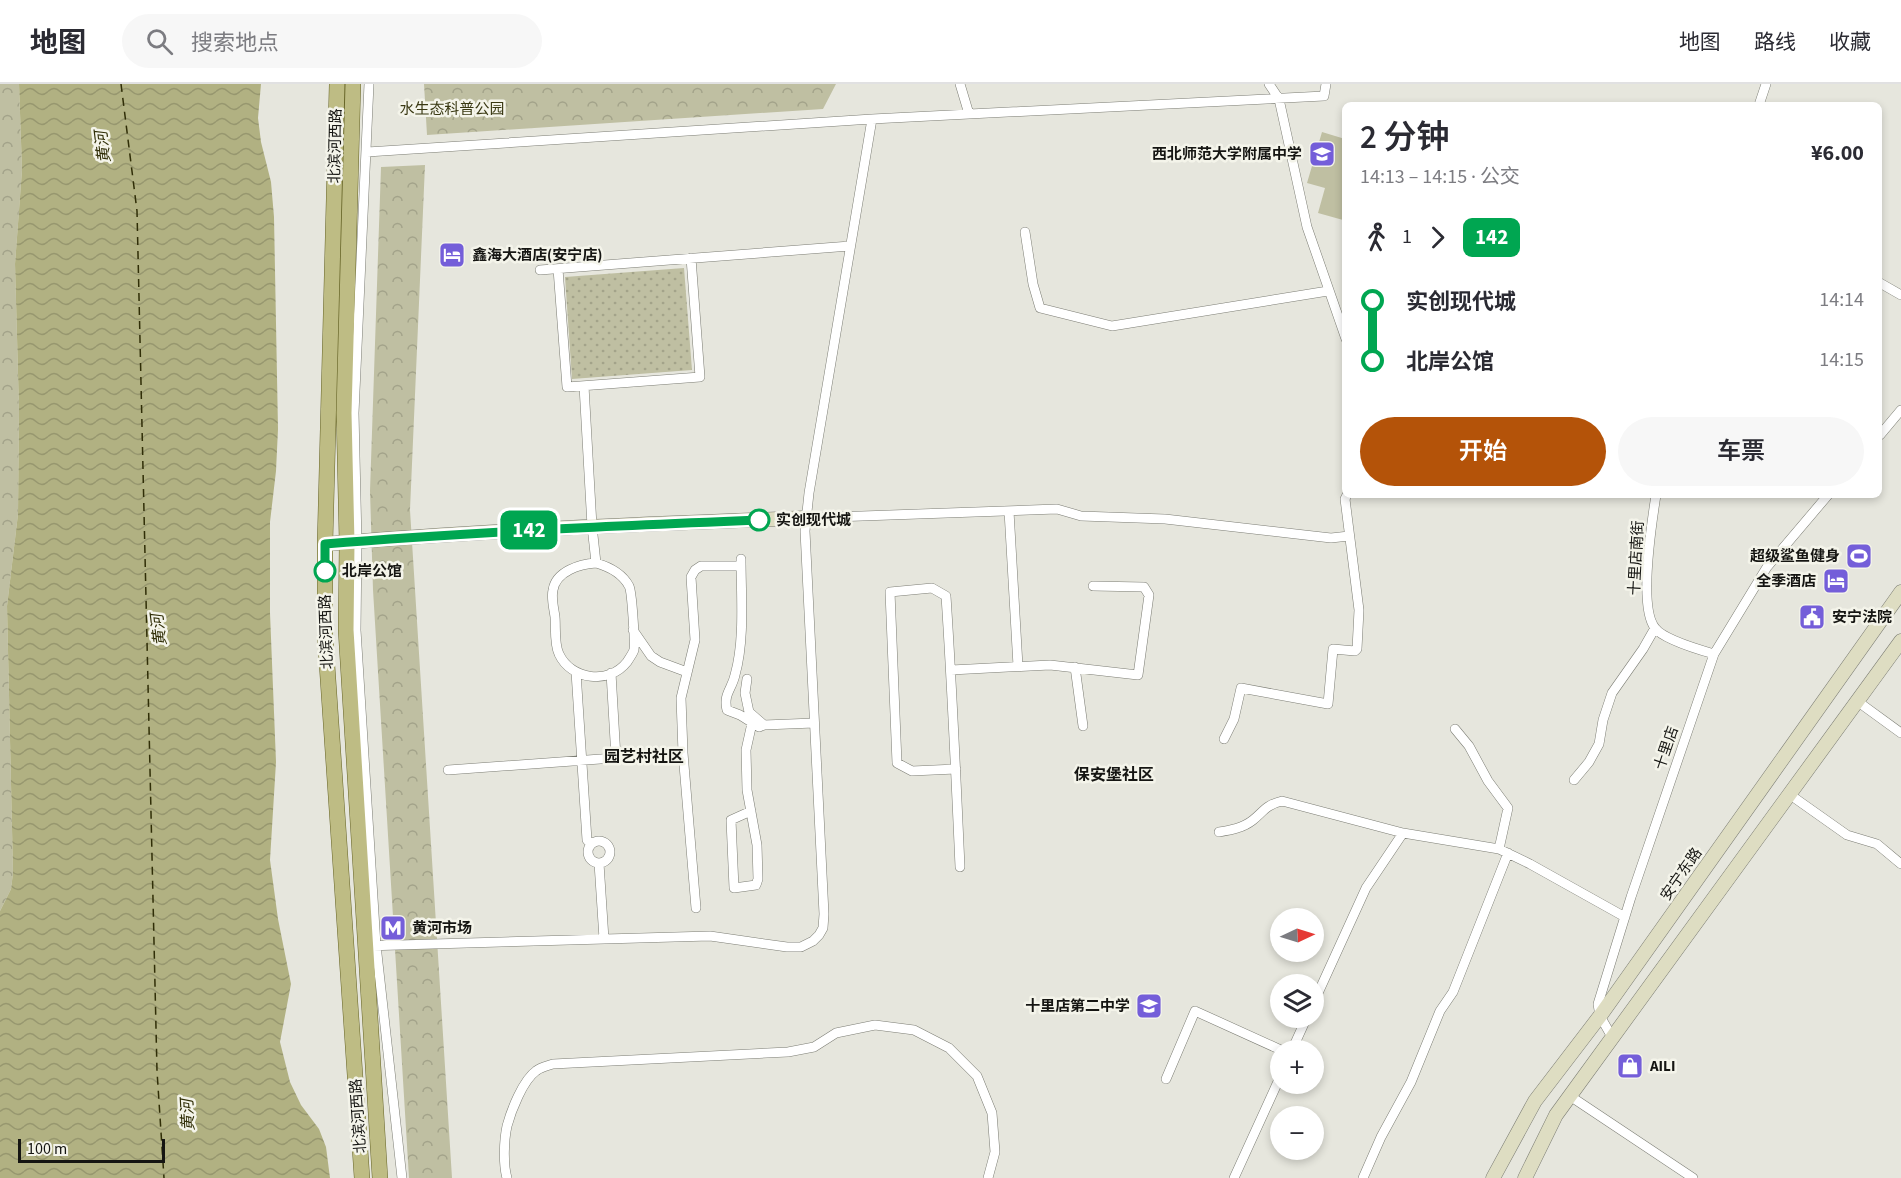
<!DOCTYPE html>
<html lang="zh">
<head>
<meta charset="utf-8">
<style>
  :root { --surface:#fff; --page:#f7f7f7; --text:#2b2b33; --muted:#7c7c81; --line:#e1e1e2; --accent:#b45309 }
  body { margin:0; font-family:"Source Sans 3","Noto Sans SC",sans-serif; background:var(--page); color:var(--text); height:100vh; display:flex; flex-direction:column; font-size:22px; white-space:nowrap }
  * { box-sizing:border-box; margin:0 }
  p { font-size:20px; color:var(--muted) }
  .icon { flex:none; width:33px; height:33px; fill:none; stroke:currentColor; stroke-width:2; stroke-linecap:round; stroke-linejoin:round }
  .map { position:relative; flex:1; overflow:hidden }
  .sheet { position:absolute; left:1342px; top:18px; width:540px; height:396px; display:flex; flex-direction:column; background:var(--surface); border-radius:9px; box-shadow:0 3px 9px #0003 }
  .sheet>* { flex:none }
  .badge { padding:0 12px; border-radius:9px; font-size:21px; line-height:39px }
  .needle { width:39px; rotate:86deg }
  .fabs { position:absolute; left:1270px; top:824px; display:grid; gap:12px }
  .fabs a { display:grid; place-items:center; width:54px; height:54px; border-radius:50%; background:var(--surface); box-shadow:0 3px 9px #0003; font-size:30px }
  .scale { position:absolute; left:18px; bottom:15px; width:147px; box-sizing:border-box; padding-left:6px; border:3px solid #151512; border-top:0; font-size:16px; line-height:21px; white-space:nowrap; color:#151512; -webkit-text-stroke:4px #f4f4ea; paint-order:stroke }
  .map>.badge { position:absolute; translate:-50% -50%; box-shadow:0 0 0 3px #fff }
  .legs { display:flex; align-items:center; gap:9px; height:66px; padding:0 18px; font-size:20px }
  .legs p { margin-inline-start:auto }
  .head { display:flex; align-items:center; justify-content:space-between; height:102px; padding:0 18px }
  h1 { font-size:33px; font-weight:600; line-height:45px }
  .button { display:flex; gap:12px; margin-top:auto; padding:12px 18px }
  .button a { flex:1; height:69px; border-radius:36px; background:var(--accent); color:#fff; font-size:24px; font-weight:600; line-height:69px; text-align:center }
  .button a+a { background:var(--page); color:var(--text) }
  ul { padding:0 18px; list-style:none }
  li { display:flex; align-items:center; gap:21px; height:60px; font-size:22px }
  li i { display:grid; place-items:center; width:9px; height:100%; margin:0 8px; background:currentColor }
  li i::after { content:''; width:15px; height:15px; margin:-8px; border:4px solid; border-radius:50%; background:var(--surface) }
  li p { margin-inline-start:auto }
  li:first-child i { background:linear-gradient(#0000 50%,currentColor 0) }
  li:last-child i { background:linear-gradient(currentColor 50%,#0000 0) }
  header { display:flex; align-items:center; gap:36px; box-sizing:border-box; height:84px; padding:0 30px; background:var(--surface); border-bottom:2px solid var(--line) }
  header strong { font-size:28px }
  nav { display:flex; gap:33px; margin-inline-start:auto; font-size:21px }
  .search { width:420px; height:54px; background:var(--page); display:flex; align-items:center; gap:15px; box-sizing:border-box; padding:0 21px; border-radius:33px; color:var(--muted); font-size:22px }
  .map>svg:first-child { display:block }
</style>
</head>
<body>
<header>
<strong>地图</strong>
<div class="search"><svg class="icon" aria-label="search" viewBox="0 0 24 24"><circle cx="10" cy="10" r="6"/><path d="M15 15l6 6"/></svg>搜索地点</div>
<nav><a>地图</a><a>路线</a><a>收藏</a></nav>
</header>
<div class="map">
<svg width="1901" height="1094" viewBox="0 0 1901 1094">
  <defs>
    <pattern id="park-crowns" width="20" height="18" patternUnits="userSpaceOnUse" patternTransform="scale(1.5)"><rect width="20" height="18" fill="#bfbfa2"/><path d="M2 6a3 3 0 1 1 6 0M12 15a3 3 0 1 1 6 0" fill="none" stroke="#a3a38a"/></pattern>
    <pattern id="garden-dots" width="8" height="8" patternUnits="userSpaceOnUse" patternTransform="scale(1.5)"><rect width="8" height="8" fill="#bfbfa2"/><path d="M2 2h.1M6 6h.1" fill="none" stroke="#a3a38a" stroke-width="1.8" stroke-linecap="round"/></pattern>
    <pattern id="water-waves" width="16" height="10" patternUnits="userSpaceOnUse" patternTransform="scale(1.5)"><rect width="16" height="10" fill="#b1b182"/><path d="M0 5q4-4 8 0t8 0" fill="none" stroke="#97976f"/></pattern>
  </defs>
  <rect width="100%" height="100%" fill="#e6e6dd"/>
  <!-- park -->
  <path fill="url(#park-crowns)" d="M0,0h19l3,86 -7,94 4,146 -1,104 -11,92 6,267 -2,16 -11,22z
    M424,0h412l-13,25 -396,26z
    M425,81l-15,345 42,668h-43l-36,-588 -3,-99 11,-324z"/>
  <!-- garden -->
  <path fill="url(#garden-dots)" d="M684,184l8,102 -120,9 -7,-102z"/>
  <!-- pitch -->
  <path fill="#bfbfa2" d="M1322,48l23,7 1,71 -3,10 -25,-7 7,-25 -18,-5z"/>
  <!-- water -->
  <path fill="url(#water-waves)" d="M19,0h242l-3,34 3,24 10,40 3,35 4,212 -2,42 -6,51v91l6,149 -6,98 8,59 13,65 -11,58 10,40 11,23 18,24 7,18 4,31h-330v-267l11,-22 2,-16 -6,-267 11,-92 1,-104 -4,-146 7,-94z"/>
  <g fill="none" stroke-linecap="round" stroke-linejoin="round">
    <!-- ferry -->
    <path stroke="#302e07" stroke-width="1.5" stroke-dasharray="8 6" stroke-linecap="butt" d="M121,0l16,127 20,860 7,107"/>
    <defs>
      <path id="street" d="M369,0l-15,329 3,129 -1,88 20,315 26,233
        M960,0l9,30
        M1269,0l10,15 28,128 39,112
        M1759,21l7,-21
        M367,68l505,-33 452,-23 2,-12
        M1025,148l8,52 7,24 72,18 216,-35
        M558,185l9,118 133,-10 -9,-119
        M540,186l310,-24
        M1880,199l21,12
        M584,302l8,140 4,37
        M1880,351l21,-25
        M1656,411c-4,26 -18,112 -1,133 8,11 45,22 59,26
        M1009,427l9,155
        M806,434l251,-9 24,7 84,3 166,19 18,-2
        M741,475c0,36 4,81 -6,116 -3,14 -12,19 -8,35l13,5 19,12 5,-2 50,-2
        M596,479c14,4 26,10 33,23 3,5 6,57 5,64 -1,3 -5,9 -7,12 -18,23 -56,18 -68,-8 -5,-10 -3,-26 -4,-37 -1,-8 -4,-19 -2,-27 3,-19 27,-26 43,-27z
        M633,546l18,26 9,6 27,10
        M1075,583l8,59
        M951,586l99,-5 88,10 11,-80 -5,-8 -51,-1
        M576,588l11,168 4,4
        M611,589l5,85
        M747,595l-2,14 4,19 15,13
        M1857,617l44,32
        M1455,645l14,17 19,35 20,27 -9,41
        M1224,655l10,-20 7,-31 87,16 5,-55 22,2 2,-2 2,-39 -14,-111 2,-4
        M956,685l-44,2 -15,-8 -7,-171 42,-4 14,8c6,90 10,181 14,271
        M448,686l235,-17
        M1574,696l15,-18 10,-18 4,-24 9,-27 31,-44 12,-21
        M1789,710l58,41 30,9 24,20
        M751,727l-20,9 3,68 22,-3 2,-6 -1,-34 -10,-55 -1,-40 6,-27
        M1219,748c12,-2 24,-4 34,-12 11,-9 13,-15 29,-19l121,32 96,16 31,15 95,53
        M588 768a11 11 0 1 1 22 0a11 11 0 1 1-22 0Z
        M599,779l5,76
        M696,824l-13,-155 -2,-55 14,-58 -4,-63 4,-7 6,-4h40
        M365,862l345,-10 77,11h14l12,-6 6,-6 4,-7 1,-14 -19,-383 4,-38 63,-374
        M1314,918l52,-114 37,-55
        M1612,953l-12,-21 -2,-12 33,-107 83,-243 53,-87 61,-72
        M1292,966l15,-33
        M1166,995l29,-68 86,39
        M1570,1012l123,82
        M507,1094c-4,-14 -3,-38 0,-52 4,-15 16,-46 29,-55 5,-4 11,-5 17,-7l235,-12 26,-5 22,-14 39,-8 39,5 35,18 28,28 15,37 3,39 -7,26
        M1234,1094l47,-103
        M1363,1094l18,-41 30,-55 29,-71 13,-19 55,-139"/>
      <path id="secondary" d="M325,460c160,-14 321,-20 481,-26
        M1493,1094l42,-77 65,-85 301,-424
        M1525,1094l31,-63 345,-474"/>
      <path id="primary" d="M337,0l-12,460v91l37,543
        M353,0l-9,329 3,130 -1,87 34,548"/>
    </defs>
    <!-- street casing -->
    <use href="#street" stroke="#7c7d74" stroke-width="10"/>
    <!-- secondary casing -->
    <use href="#secondary" stroke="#7c7d74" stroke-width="15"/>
    <!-- primary casing -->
    <use href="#primary" stroke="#666427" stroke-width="16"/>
    <!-- street -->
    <use href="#street" stroke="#fff" stroke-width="9"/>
    <!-- secondary -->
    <use href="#secondary" stroke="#deddc2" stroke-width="14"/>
    <!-- primary -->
    <use href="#primary" stroke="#bebc84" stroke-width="15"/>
  </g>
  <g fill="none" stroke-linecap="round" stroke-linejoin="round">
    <defs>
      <path id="line-1" d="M325,487v-27c144,-12 289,-18 434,-24"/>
    </defs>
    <!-- line-1 casing -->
    <use href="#line-1" stroke="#fff" stroke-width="14"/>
    <!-- line-1 -->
    <use href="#line-1" stroke="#00a651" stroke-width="9"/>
  </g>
  <!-- icons -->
  <defs>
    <symbol id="school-square" viewBox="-11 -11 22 22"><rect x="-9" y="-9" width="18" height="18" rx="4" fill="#745ed9" stroke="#f4f4ea"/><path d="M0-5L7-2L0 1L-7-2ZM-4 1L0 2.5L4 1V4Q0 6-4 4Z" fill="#fff"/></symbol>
    <symbol id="hotel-square" viewBox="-11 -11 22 22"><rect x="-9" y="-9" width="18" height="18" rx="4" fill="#745ed9" stroke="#f4f4ea"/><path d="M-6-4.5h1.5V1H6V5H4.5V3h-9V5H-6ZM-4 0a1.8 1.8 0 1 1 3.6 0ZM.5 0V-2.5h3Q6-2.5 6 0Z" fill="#fff"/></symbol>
    <symbol id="stadium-square" viewBox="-11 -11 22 22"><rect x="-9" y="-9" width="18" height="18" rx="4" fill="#745ed9" stroke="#f4f4ea"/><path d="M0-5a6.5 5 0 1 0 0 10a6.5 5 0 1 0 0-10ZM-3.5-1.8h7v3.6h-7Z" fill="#fff"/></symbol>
    <symbol id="civic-square" viewBox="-11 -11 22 22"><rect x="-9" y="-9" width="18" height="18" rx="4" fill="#745ed9" stroke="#f4f4ea"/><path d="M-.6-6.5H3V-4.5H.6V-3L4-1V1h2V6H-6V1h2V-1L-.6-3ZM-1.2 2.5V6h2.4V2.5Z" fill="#fff"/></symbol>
    <symbol id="metro-square" viewBox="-11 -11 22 22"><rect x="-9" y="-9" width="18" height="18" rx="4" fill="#745ed9" stroke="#f4f4ea"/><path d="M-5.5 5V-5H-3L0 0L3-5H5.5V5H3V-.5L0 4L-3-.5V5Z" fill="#fff"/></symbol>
    <symbol id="shop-square" viewBox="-11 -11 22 22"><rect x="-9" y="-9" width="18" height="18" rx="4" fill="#745ed9" stroke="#f4f4ea"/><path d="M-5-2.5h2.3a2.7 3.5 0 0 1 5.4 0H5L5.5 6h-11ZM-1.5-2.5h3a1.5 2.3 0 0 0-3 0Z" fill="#fff"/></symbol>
  </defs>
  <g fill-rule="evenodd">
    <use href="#school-square" x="1307" y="55" width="30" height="30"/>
    <use href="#hotel-square" x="437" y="156" width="30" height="30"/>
    <use href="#stadium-square" x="1844" y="457" width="30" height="30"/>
    <use href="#hotel-square" x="1821" y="482" width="30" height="30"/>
    <use href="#civic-square" x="1797" y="518" width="30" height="30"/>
    <use href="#metro-square" x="378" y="829" width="30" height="30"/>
    <use href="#school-square" x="1134" y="907" width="30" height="30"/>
    <use href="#shop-square" x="1615" y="967" width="30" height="30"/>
  </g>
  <!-- markers -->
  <g fill="#fff" stroke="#00a651" stroke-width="3">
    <circle cx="759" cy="436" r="10"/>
    <circle cx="325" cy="487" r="10"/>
  </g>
  <g text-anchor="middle" stroke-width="5" stroke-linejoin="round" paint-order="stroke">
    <!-- park labels -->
    <g font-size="15" fill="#393812" stroke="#f4f4ea">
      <text x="452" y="30">水生态科普公园</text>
    </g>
    <!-- street labels -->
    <g font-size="15" fill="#151512" stroke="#f4f4ea">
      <text transform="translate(335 62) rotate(-89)" y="5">北滨河西路</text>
      <text transform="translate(1636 474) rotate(-87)" y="5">十里店南街</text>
      <text transform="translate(326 548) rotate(-92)" y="5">北滨河西路</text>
      <text transform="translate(1666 664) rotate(-71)" y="5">十里店</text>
      <text transform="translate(1681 790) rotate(-55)" y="5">安宁东路</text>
      <text transform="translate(358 1032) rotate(-94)" y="5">北滨河西路</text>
    </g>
    <!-- poi labels -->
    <g font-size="15" font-weight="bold" fill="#151512" stroke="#f4f4ea" text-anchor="end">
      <text x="1302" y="75">西北师范大学附属中学</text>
      <text x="472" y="176" text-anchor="start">鑫海大酒店(安宁店)</text>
      <text x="1840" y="477">超级鲨鱼健身</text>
      <text x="1816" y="502">全季酒店</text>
      <text x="1832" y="538" text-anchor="start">安宁法院</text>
      <text x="412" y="849" text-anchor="start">黄河市场</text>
      <text x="1130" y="927">十里店第二中学</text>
      <text x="1650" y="987" text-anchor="start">AILI</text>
    </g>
    <!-- stop labels -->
    <g font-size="15" font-weight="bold" fill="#151512" stroke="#f4f4ea" text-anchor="start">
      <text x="776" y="441">实创现代城</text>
      <text x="342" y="492">北岸公馆</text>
    </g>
    <!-- water labels -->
    <g font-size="16" font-style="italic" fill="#302e07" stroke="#f4f4ea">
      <text transform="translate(102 63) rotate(-97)" y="6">黄河</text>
      <text transform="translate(158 546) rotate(-97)" y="6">黄河</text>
      <text transform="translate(187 1031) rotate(-93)" y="6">黄河</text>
    </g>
    <!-- neighbourhood labels -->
    <g font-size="16" font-weight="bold" fill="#151512" stroke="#f4f4ea">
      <text x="644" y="678">园艺村社区</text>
      <text x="1114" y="696">保安堡社区</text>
    </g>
  </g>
</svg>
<div class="fabs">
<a><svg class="needle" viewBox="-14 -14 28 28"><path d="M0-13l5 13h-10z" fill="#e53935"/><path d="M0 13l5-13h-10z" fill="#7c7c81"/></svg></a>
<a><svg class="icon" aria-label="layers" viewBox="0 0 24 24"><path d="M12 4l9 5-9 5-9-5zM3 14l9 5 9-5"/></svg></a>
<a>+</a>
<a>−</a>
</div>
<div class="scale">100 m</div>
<b class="badge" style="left:529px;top:446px;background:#00a651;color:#fff">142</b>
<section class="sheet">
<div class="head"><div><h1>2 分钟</h1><p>14:13 – 14:15 · 公交</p></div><b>¥6.00</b></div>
<div class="legs"><svg class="icon" aria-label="walk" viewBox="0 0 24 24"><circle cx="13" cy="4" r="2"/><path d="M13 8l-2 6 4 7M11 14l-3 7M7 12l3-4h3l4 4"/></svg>1<svg class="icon" aria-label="forward" viewBox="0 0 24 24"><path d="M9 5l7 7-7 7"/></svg><b class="badge" style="background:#00a651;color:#fff">142</b></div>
<ul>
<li><i style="color:#00a651"></i><b>实创现代城</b><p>14:14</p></li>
<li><i style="color:#00a651"></i><b>北岸公馆</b><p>14:15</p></li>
</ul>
<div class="button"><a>开始</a><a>车票</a></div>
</section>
</div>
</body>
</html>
